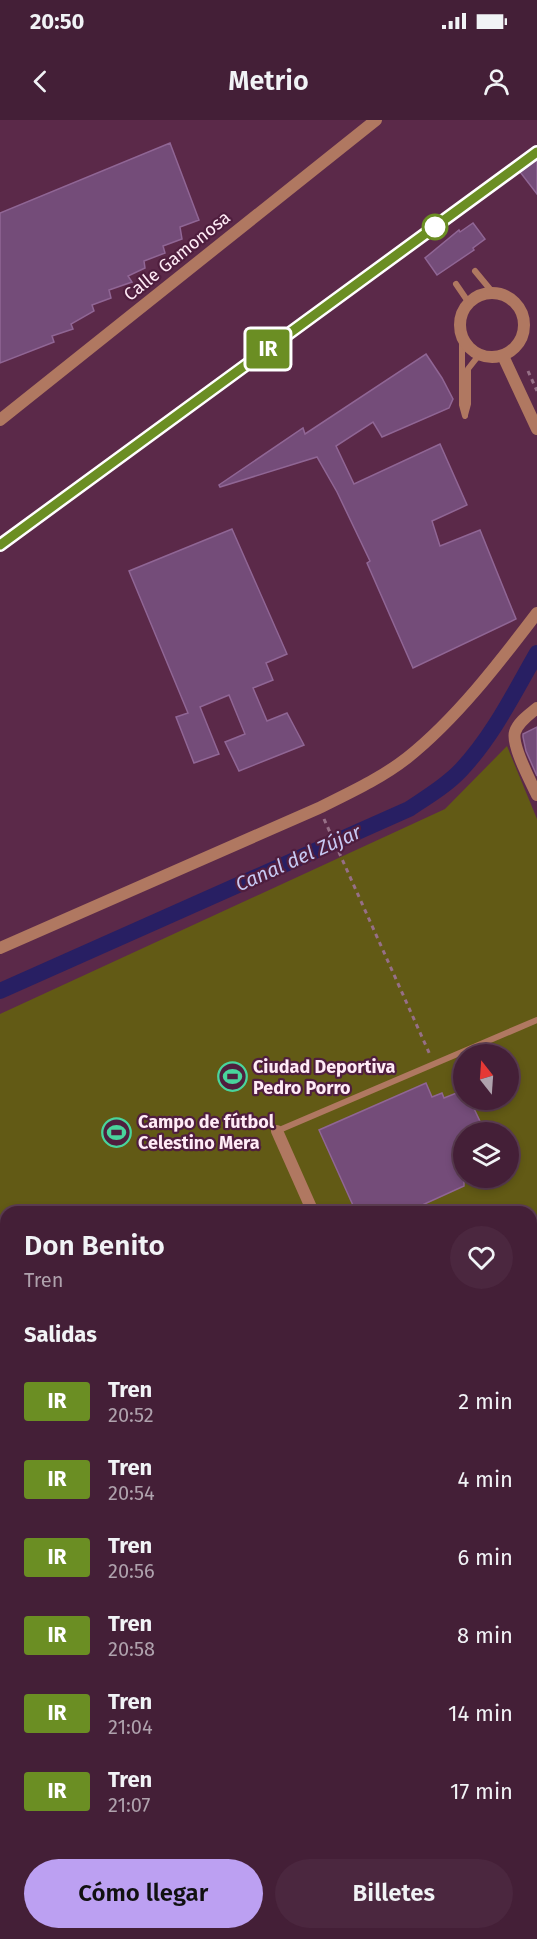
<!DOCTYPE html>
<html lang="es">
<head>
<meta charset="utf-8">
<style>
  :root { --surface:#441f37; --page:#4b273f; --text:#f1f3f6; --muted:#afa2ad; --line:#5c3d52; --accent:#bca0f2 }
  body { margin:0; font-family:"Fira Sans",sans-serif; background:var(--page); color:var(--text); height:100vh; display:flex; flex-direction:column; font-size:22px; white-space:nowrap }
  * { box-sizing:border-box; margin:0 }
  p { font-size:20px; color:var(--muted) }
  .icon { flex:none; width:33px; height:33px; fill:none; stroke:currentColor; stroke-width:2; stroke-linecap:round; stroke-linejoin:round }
  .map { position:relative; flex:1; overflow:hidden }
  .side { position:absolute; left:0px; top:1086px; width:537px; height:734px; display:flex; flex-direction:column; background:var(--surface); border-radius:18px 18px 0 0; box-shadow:0 3px 9px #0003,0 0 0 2px var(--line) }
  .side>* { flex:none }
  .badge { padding:0 12px; border-radius:4px; font-size:21px; line-height:39px }
  .needle { width:39px; rotate:343deg }
  .controls { position:absolute; left:453px; top:924px; display:grid; gap:12px }
  .controls a { display:grid; place-items:center; width:66px; height:66px; border-radius:50%; background:var(--surface); box-shadow:0 3px 9px #0003,0 0 0 2px var(--line); font-size:30px }
  .map>.badge { position:absolute; translate:-50% -50%; box-shadow:0 0 0 3px #fff }
  h2 { padding:0 24px; font-size:22px; line-height:54px }
  .round { display:grid; place-items:center; flex:none; width:63px; height:63px; border-radius:32px; background:var(--page) }
  .summary { display:flex; align-items:center; justify-content:space-between; height:102px; padding:0 24px }
  h1 { font-size:28px; font-weight:600; line-height:45px }
  .button { display:flex; gap:12px; margin-top:auto; padding:12px 24px }
  .button a { flex:1; height:69px; border-radius:36px; background:var(--accent); color:#111; font-size:24px; font-weight:600; line-height:69px; text-align:center }
  .button a+a { background:var(--page); color:var(--text) }
  ul { padding:0; list-style:none }
  li { display:flex; align-items:center; gap:18px; height:78px; padding:0 24px }
  li div { flex:1 }
  li b { display:block; font-size:22px }
  li em { font-style:normal }
  li .badge { min-width:66px; font-weight:700; text-align:center }
  .status { display:flex; justify-content:space-between; align-items:center; height:42px; padding:0 30px; background:var(--surface); direction:ltr }
  .status svg { height:16px; fill:currentColor }
  header { display:flex; justify-content:space-between; align-items:center; height:78px; padding:0 24px; background:var(--surface); font-size:27px; font-weight:600 }
  .map>svg:first-child { display:block }
</style>
</head>
<body>
<div class="status"><b>20:50</b><svg viewBox="0 0 49 12"><path d="M0 12V9h3v3zM5 12V6h3v6zM10 12V3h3v9zM15 12V0h3v12zM26 1h20v11H26zM47 4h2v5h-2z"/></svg></div>
<header><svg class="icon" aria-label="back" viewBox="0 0 24 24"><path d="M15 5l-7 7 7 7"/></svg>Metrio<svg class="icon" aria-label="person" viewBox="0 0 24 24"><circle cx="12" cy="8" r="4"/><path d="M4 21q1-7 8-7t8 7"/></svg></header>
<div class="map">
<svg width="537" height="1819" viewBox="0 0 537 1819">
  <rect width="100%" height="100%" fill="#5b2949"/>
  <!-- green -->
  <path fill="#625a15" fill-rule="evenodd" d="M507,626l30,73v554l-6,3v-164h-525v131l-6,3v-332l445,-205zM464,934h44v46h-44zM464,1012h44v46h-44z
    M6,1282v96l-6,3v-96z
    M537,1505v38l-6,2v-38z
    M6,1742v72l-6,3v-71z"/>
  <g fill="none" stroke-linecap="round" stroke-linejoin="round">
    <!-- canal -->
    <path stroke="#281f63" stroke-width="16" d="M0,871l409,-182c18,-12 37,-23 52,-39 32,-34 53,-77 76,-117"/>
  </g>
  <!-- building -->
  <path fill="#744c79" stroke="#906695" stroke-width="1.5" d="M170,23l29,77 -19,7 2,12 -19,7 2,7 -21,8 1,7 -17,8 4,6 -23,8 2,8 -19,7 2,6 -23,13 2,5 -21,7 2,6 -54,21v-150z
    M537,39v35l-17,-22z
    M473,103l12,16 -12,9 1,2 -37,25 -12,-17 34,-28 1,2z
    M426,234l16,24 11,21 -4,9 -67,29 -9,-15 -37,24 18,38 86,-40 27,61 -35,16 8,25 40,-16 36,89 -103,49 -46,-105 3,-2 -33,-69 -20,-35 -97,30 -1,-2 84,-57 2,6z
    M232,409l55,125 -21,9 7,17 -20,8 14,33 20,-8 17,32 -65,26 -14,-29 20,-8 -16,-39 -29,12 19,47 -25,9 -18,-46 12,-4 -59,-142z
    M537,607v49l-11,-25 -3,-14v-3z
    M426,963l6,14 10,-4 2,5 20,-8v10h6l15,32h-21v54l-57,26h-51l-37,-82z"/>
  <g fill="none" stroke-linecap="round" stroke-linejoin="round">
    <!-- path -->
    <path stroke="#966f87" stroke-width="3" stroke-dasharray="4.5 4.5" stroke-linecap="butt" d="M528,251l9,20
      M324,699l107,238"/>
    <!-- service -->
    <path stroke="#b07861" stroke-width="6" d="M475,151l19,23
      M456,164l13,19
      M462,219v66l3,11
      M465,295l3,-11v-35l11,-14
      M277,1011l260,-111"/>
    <!-- minor -->
    <path stroke="#b07861" stroke-width="12" d="M460 205a32 32 0 1 1 64 0a32 32 0 1 1-64 0Z
      M503,236l34,73
      M0,300l376,-300
      M537,588c-7,6 -19,14 -22,24 -4,13 16,50 22,63
      M0,828l319,-140c30,-15 61,-29 88,-50 49,-39 92,-95 130,-145
      M277,1011l36,81
      M531,1272l6,-2
      M531,1304l6,-3
      M531,1338l6,-3
      M531,1368l6,-3
      M531,1485l6,-2
      M531,1552l6,-2
      M0,1629l6,8
      M531,1671l6,12
      M0,1720l6,-4
      M531,1770l6,-3
      M87,1814l3,5
      M19,1819l9,-5
      M436,1819l10,-5"/>
    <!-- secondary -->
    <path stroke="#f09672" stroke-width="12" d="M531,1507l6,-2
      M0,1746l6,-4"/>
    <!-- rail -->
    <path stroke="#a58197" stroke-width="4.5" stroke-dasharray="9 4.5" stroke-linecap="butt" d="M0,425l537,-393"/>
  </g>
  <g fill="none" stroke-linecap="round" stroke-linejoin="round">
    <defs>
      <path id="line" d="M0,425l537,-393"/>
    </defs>
    <!-- line casing -->
    <use href="#line" stroke="#fff" stroke-width="14"/>
    <!-- line -->
    <use href="#line" stroke="#6b8e23" stroke-width="9"/>
  </g>
  <!-- icons -->
  <defs>
    <symbol id="stadium-ring" viewBox="-11 -11 22 22"><circle r="9.5" fill="#4f1e3e" stroke="#49d49c" stroke-width="1.5"/><path d="M0-5a6.5 5 0 1 0 0 10a6.5 5 0 1 0 0-10ZM-3.5-1.8h7v3.6h-7Z" fill="#49d49c"/></symbol>
  </defs>
  <g fill-rule="evenodd">
    <use href="#stadium-ring" x="216" y="940" width="33" height="33"/>
    <use href="#stadium-ring" x="100" y="996" width="33" height="33"/>
  </g>
  <!-- markers -->
  <circle fill="#fff" stroke="#6b8e23" stroke-width="3" cx="435" cy="107" r="12"/>
  <g text-anchor="middle" stroke-width="4.5" stroke-linejoin="round" paint-order="stroke">
    <!-- street labels -->
    <g font-size="18" fill="#ffebf6" stroke="#4f1e3e">
      <text transform="translate(177 136) rotate(-39)" y="6">Calle Gamonosa</text>
    </g>
    <!-- poi labels -->
    <g font-size="18" font-weight="bold" fill="#ffebf6" stroke="#4f1e3e" text-anchor="start">
      <text x="253" y="953">Ciudad Deportiva<tspan x="253" dy="21">Pedro Porro</tspan></text>
      <text x="138" y="1008">Campo de fútbol<tspan x="138" dy="21">Celestino Mera</tspan></text>
    </g>
    <!-- water labels -->
    <g font-size="20" font-style="italic" fill="#c7c9f3" stroke="#4f1e3e">
      <text transform="translate(298 738) rotate(-24)" y="7">Canal del Zújar</text>
    </g>
  </g>
</svg>
<div class="controls">
<a><svg class="needle" viewBox="-14 -14 28 28"><path d="M0-13l5 13h-10z" fill="#e53935"/><path d="M0 13l5-13h-10z" fill="#afa2ad"/></svg></a>
<a><svg class="icon" aria-label="layers" viewBox="0 0 24 24"><path d="M12 4l9 5-9 5-9-5zM3 14l9 5 9-5"/></svg></a>
</div>
<b class="badge" style="left:268px;top:229px;background:#6b8e23;color:#fff">IR</b>
<section class="side">
<div class="summary"><div><h1>Don Benito</h1><p>Tren</p></div><a class="round"><svg class="icon" aria-label="heart" viewBox="0 0 24 24"><path d="M12 20l-8-8c-3-5 5-10 8-4 3-6 11-1 8 4z"/></svg></a></div>
<h2>Salidas</h2>
<ul>
<li><span class="badge" style="background:#6b8e23;color:#fff">IR</span><div><b>Tren</b><p>20:52</p></div><em>2 min</em></li>
<li><span class="badge" style="background:#6b8e23;color:#fff">IR</span><div><b>Tren</b><p>20:54</p></div><em>4 min</em></li>
<li><span class="badge" style="background:#6b8e23;color:#fff">IR</span><div><b>Tren</b><p>20:56</p></div><em>6 min</em></li>
<li><span class="badge" style="background:#6b8e23;color:#fff">IR</span><div><b>Tren</b><p>20:58</p></div><em>8 min</em></li>
<li><span class="badge" style="background:#6b8e23;color:#fff">IR</span><div><b>Tren</b><p>21:04</p></div><em>14 min</em></li>
<li><span class="badge" style="background:#6b8e23;color:#fff">IR</span><div><b>Tren</b><p>21:07</p></div><em>17 min</em></li>
</ul>
<div class="button"><a>Cómo llegar</a><a>Billetes</a></div>
</section>
</div>
</body>
</html>
